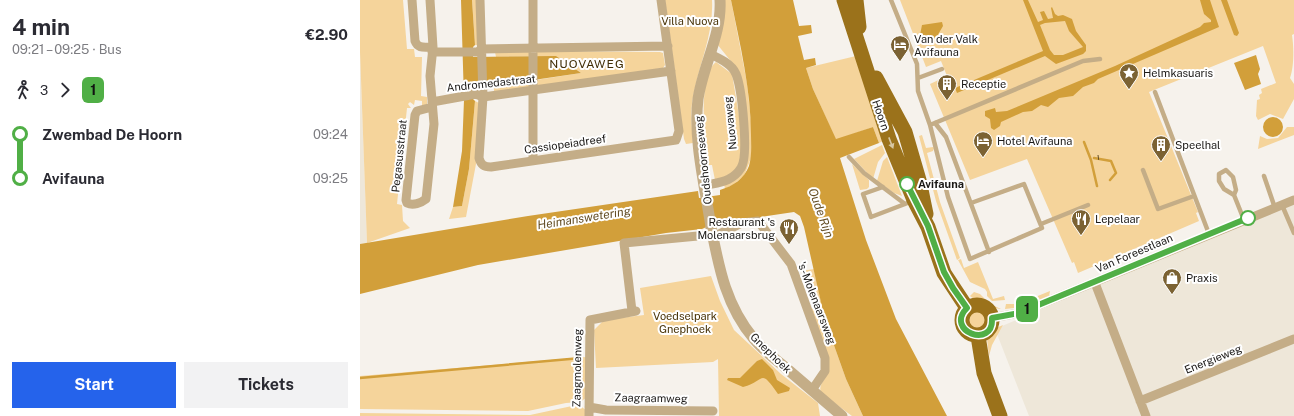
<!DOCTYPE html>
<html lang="en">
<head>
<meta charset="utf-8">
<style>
  :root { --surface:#fff; --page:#f2f2f3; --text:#2b2b33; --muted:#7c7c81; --accent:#2563eb }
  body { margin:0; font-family:"Public Sans",sans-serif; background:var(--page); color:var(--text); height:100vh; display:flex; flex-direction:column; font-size:15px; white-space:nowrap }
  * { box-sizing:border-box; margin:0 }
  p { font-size:13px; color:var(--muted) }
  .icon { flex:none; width:22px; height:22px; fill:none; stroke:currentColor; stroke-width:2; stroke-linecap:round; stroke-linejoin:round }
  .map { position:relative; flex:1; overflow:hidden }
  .side { display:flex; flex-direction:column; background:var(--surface); width:360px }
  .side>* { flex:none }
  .badge { padding:0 8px; border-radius:6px; font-size:14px; line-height:26px }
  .map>.badge { position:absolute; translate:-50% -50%; box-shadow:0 0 0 2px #fff }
  .legs { display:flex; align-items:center; gap:6px; height:44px; padding:0 12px; font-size:13px }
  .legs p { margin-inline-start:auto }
  .overview { display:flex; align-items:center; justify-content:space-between; height:68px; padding:0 12px }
  h1 { font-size:22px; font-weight:700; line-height:30px }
  .primary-button { display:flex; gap:8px; margin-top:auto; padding:8px 12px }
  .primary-button a { flex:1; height:46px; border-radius:0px; background:var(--accent); color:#fff; font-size:16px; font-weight:700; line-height:46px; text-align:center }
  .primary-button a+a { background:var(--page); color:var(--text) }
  ul { padding:0 12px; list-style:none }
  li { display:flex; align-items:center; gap:14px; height:44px; font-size:15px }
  li i { display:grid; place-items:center; width:6px; height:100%; margin:0 5px; background:currentColor }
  li i::after { content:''; width:10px; height:10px; margin:-5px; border:3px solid; border-radius:50%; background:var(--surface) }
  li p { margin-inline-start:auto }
  li:first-child i { background:linear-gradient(#0000 50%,currentColor 0) }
  li:last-child i { background:linear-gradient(currentColor 50%,#0000 0) }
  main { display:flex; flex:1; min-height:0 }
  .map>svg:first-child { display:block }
</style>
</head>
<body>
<main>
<section class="side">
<div class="overview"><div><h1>4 min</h1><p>09:21 – 09:25 · Bus</p></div><b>€2.90</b></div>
<div class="legs"><svg class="icon" aria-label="walk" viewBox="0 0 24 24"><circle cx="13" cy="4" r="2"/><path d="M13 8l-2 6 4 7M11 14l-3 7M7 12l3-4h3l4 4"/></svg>3<svg class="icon" aria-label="forward" viewBox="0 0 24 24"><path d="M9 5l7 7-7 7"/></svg><b class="badge" style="background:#50af46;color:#111">1</b></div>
<ul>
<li><i style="color:#50af46"></i><b>Zwembad De Hoorn</b><p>09:24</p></li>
<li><i style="color:#50af46"></i><b>Avifauna</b><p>09:25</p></li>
</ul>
<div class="primary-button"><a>Start</a><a>Tickets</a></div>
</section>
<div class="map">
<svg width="934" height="416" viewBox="0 0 934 416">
  <rect width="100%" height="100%" fill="#f6f2ec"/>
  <!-- built -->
  <path fill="#eee7d9" d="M0,52l7,191 -7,1z
    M934,202v214h-265l-34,-87z"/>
  <!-- green -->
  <path fill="#f5d49b" d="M0,0h43l4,49h7l1,8h7l-1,39 6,1v7l-5,2v-5l-7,-1 -1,5 -4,-3 -2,2 3,4h-4l-10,96 5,1 1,16 7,7 -43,15 -7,-191z
    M112,0h4l3,45h-4z
    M305,0h47c2,33 -13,65 -19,97 -3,15 -1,31 0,46l-7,1 -2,-5z
    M362,0h9l16,83 4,38v37l-7,18 -10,8 -9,5 -1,-5 19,-14 -5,-100 -21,-26z
    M540,0h394v34l-2,1c2,13 2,32 -2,43l4,6v15l-11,20 -13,-5 -12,6 -2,-4 1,-16 3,-1 -1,-4 3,-2 -1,-4 15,-6 -13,-37 -114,46 49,120 -2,1 3,8 -121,52 -4,-11 -2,1 -45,-104 -57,21 -40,-96 17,-8 -6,-15 -15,6z
    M171,50v6l-35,1 -1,-5z
    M176,51l124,1 3,1 2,12 -2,3 -127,20v-8l45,-7 -45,-17z
    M496,56l29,84 -6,3 -6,-16 -37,13 -23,-51 -7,-21z
    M356,62l16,12 11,65 -4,28 -13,11 -11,2 -3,-15h-4c-3,-21 -11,-89 8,-103z
    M170,81v7l-36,5v-7z
    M115,101l4,2 -3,61 -10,53 -17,2 4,-12 9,-1 7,-37z
    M927,127h7v8l-36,14 2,-13 7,3 11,-1z
    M562,135l4,13 7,-1 1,1 -1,3 -6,2 13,49 20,56 -3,2 -21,-59 -17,-65z
    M522,145l3,8 -7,9 -5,17 -19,-20z
    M527,157l15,39 -8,-3 -17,-12 6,-20z
    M492,164l17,16v7l-2,2 -7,1z
    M601,259l3,9 14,-6 15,37 11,-3 1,4 -13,1 -5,-5v-4l-2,-3 -15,-7 -12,-22z
    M454,269l11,51 21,59 17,37h-11l-31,-23c-2,-6 0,-9 4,-15l-14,-69 4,-1 -14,-37z
    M351,276l9,25 14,29 47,44 37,29 2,13h-101l-1,-57 -5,3 -117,6 -2,-38 10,-10 40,-5 -4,-27z
    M690,291l-1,5 -26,11 -18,2 1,-5h12z
    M614,292l6,2 10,10 11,5c-6,0 -27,-9 -31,-13z
    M609 320a8 8 0 1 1 16 0a8 8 0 1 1-16 0Z
    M643,325l-11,20 -3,11 -2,-17 9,-11z
    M226,357v41l-6,4 -14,1 -38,8 -168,-2v-33z
    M212,406h8l6,4v6h-226v-3l170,2z"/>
  <!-- water -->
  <path fill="#d29f3a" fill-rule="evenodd" d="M101,0h11l3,45 -2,2v10l83,-1 25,17 -108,16v10l2,2 -6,68 -7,37 -9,1 9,-56 2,-51z
    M371,0h62l6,26 12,-1 1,8 -14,3 6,24 11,-2 1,7 -10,3 7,21 23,50 37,-12 6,16 -39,15 26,82 30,79 51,97h-84l-17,-37 -21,-59 -21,-93 -4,-11 -6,-4 -81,12 -11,5 -36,4 -188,32 -118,29v-50l168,-28 170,-25 1,7 21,-3v-5c13,-4 24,-11 29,-24 3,-10 2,-21 2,-31 0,-46 -11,-90 -20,-135z
    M663,0h5l10,22 5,-2 -3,-8 4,-1 4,8 5,-1 -2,-10 1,-1 3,7 3,2 5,-1 9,4 4,12 10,14v6l-3,3 -27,10 -11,-8 -88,37 -2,-5 88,-37zM705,21l4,10 14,16 -20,8h-9l-4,-5 -10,-25 5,-2z
    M840,0h10l9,27 -121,52 -4,4 -11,4 -10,9 -14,2 -11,9 -7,-2 -9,6 -9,1 -22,10 -1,4 -6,4 -3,-2 -1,-9 -5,-3v-5l10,-3 1,4 11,-1 108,-45 85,-39 4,-4 7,-1v-2l-7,-6z
    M861,0h6l12,33 -2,3 -3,-1z
    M582,22l1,4 -7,12 -8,4 -5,-2 -3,-5 2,-10z
    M896,55l4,14 -2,5 3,10 -16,6 -11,-27z
    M903 127a10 10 0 1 1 20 0a10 10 0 1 1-20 0Z
    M402,359l11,11 4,10 13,8 -1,3 -11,3c-19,-27 -12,-13 -35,-7l-16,-7 1,-2h12l17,-17z"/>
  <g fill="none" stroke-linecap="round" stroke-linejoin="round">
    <!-- stream -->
    <path stroke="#d29f3a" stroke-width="2.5" d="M724,142l7,18 6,26
      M734,158l17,3 5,12 -6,7
      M0,378l221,-20"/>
    <!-- ferry -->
    <path stroke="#644e26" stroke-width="1" stroke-dasharray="5 4" stroke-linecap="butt" d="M738,155l1,7"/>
    <!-- service -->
    <path stroke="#c4ad87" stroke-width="4.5" d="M531,0l26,64 1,27 12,34 18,72 22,62 72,-31 -18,-44 -53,19
      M558,78l24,-9
      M795,92l54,142
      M575,123l11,14 43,115
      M570,125l153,-64 17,-2
      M489,157l15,16 41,31 7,-3
      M783,170l15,39 36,-13
      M904,176l11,32
      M523,187l-20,7 8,23 34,-13
      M874,195l2,-5 -3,-13 -7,-7 -7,4v7l5,8 10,6 10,25
      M922,205l12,28
      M681,224l47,-19"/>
    <!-- minor -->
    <path stroke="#c4ad87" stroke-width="9" d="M52,0l3,41c3,8 9,6 18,6
      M70,0l3,47 -3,29 4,48 -8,75c-5,4 -13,7 -19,4l-1,-3 9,-85 2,-4 15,-4
      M120,0l3,97 -4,61c2,7 5,9 12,9l185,-27 3,-9 -18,-131
      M173,0v160
      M72,52h45l5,-3 186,-3
      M350,54c9,4 22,10 26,20 6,15 13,82 5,94 -7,11 -17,14 -29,16
      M72,102l44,-8 7,3 188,-26
      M735,283l51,133
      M272,311l-8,-68 95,-9 23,-11 16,-2 33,43 34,94v13l-13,19
      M632,318l27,-5 275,-113
      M780,401l154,-62
      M229,407l17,3 107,1
      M229,416l1,-96 46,-9"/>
    <!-- tertiary -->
    <path stroke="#c4ad87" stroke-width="11" d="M351,227c-6,-40 -18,-88 -13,-128 5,-34 24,-65 22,-99
      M426,368l56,48"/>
    <!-- primary -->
    <path stroke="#9b721b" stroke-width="15" d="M484,0l45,139 25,61 14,27 16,46 23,35
      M496,0l3,27
      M516,78l29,54 14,48 7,34
      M602 320a15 15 0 1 1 30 0a15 15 0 1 1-30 0Z
      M618,336l6,37 16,43"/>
    <!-- tertiary-bridge -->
    <path stroke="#c4ad87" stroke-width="11" d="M351,227c8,41 15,79 43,112 9,11 21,20 32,29"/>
  </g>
  <!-- one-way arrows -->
  <defs><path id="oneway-solid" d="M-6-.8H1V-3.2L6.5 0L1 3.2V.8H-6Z"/></defs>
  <use fill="#d7c7a4" href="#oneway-solid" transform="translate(531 143) rotate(69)"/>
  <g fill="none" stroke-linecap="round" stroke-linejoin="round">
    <defs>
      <path id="line-1" d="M547,184l21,42 16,46 9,16 14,20c-23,23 27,42 25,10l27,-5 229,-95"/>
    </defs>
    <!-- line-1 casing -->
    <use href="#line-1" stroke="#fff" stroke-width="9"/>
    <!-- line-1 -->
    <use href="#line-1" stroke="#50af46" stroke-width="6"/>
  </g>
  <!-- icons -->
  <defs>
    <symbol id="hotel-pin" viewBox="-11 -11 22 30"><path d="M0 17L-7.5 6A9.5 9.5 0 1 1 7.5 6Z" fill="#7b6233" stroke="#fff"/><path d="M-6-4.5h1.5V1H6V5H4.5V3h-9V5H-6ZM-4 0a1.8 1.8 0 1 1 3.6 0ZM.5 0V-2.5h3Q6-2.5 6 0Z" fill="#fff"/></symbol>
    <symbol id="sight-pin" viewBox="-11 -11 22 30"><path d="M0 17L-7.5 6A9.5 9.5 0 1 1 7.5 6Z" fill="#7b6233" stroke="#fff"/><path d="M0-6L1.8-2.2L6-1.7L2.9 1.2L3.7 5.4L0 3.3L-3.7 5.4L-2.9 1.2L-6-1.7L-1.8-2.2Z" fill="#fff"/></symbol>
    <symbol id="building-pin" viewBox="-11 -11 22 30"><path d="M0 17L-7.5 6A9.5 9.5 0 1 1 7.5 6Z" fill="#7b6233" stroke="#fff"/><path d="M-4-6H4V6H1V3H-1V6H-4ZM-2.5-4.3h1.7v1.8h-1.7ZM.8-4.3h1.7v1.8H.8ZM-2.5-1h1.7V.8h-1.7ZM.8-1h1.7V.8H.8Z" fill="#fff"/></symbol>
    <symbol id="restaurant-pin" viewBox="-11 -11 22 30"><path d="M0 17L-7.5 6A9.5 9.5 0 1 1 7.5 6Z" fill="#7b6233" stroke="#fff"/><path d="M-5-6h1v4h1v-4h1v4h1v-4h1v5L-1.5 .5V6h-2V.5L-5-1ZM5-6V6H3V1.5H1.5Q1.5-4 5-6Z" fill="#fff"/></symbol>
    <symbol id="shop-pin" viewBox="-11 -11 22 30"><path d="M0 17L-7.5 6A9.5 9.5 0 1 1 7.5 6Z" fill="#7b6233" stroke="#fff"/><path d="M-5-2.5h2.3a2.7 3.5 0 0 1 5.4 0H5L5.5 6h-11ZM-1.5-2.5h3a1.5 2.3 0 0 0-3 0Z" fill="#fff"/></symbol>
  </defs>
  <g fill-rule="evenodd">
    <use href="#hotel-pin" x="529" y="34" width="22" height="30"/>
    <use href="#sight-pin" x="758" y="62" width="22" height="30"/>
    <use href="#building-pin" x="576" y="73" width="22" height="30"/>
    <use href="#hotel-pin" x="612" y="130" width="22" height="30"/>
    <use href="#building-pin" x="790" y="134" width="22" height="30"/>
    <use href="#restaurant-pin" x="710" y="208" width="22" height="30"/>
    <use href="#restaurant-pin" x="418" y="217" width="22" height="30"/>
    <use href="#shop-pin" x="801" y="267" width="22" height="30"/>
  </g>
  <!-- markers -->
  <g fill="#fff" stroke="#50af46" stroke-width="2">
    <circle cx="547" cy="184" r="7"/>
    <circle cx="888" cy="218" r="7"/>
  </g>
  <g text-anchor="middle" stroke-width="4" stroke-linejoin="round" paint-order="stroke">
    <!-- park labels -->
    <g font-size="11" fill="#483308" stroke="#fff">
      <text x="330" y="25">Villa Nuova</text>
      <text x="325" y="320">Voedselpark<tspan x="325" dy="13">Gnephoek</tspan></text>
    </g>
    <!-- poi labels -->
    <g font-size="11" fill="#1b1917" stroke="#fff" text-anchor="start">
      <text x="554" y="43">Van der Valk<tspan x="554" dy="13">Avifauna</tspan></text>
      <text x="783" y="77">Helmkasuaris</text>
      <text x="601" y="88">Receptie</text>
      <text x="637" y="145">Hotel Avifauna</text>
      <text x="815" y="149">Speelhal</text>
      <text x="735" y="223">Lepelaar</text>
      <text x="415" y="226" text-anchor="end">Restaurant 's<tspan x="415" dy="13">Molenaarsbrug</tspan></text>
      <text x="826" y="282">Praxis</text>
    </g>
    <!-- street labels -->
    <g font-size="11" fill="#1b1917" stroke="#fff">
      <text transform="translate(131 83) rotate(-6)" y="4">Andromedastraat</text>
      <text transform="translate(521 115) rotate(71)" y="4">Hoorn</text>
      <text transform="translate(370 123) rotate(-96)" y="4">Nuovaweg</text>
      <text transform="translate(205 144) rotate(-8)" y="4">Cassiopeiadreef</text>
      <text transform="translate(39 156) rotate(-84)" y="4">Pegasusstraat</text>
      <text transform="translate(343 160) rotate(-96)" y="4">Oudshoornseweg</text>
      <text transform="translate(774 253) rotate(-23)" y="4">Van Foreestlaan</text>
      <text transform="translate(457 303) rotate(69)" y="4">'s-Molenaarsweg</text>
      <text transform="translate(411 353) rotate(44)" y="4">Gnephoek</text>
      <text transform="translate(853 359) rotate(-22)" y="4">Energieweg</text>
      <text transform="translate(217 368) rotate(-89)" y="4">Zaagmolenweg</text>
      <text transform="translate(291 398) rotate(1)" y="4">Zaagraamweg</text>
    </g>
    <!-- stop labels -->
    <g font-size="11" font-weight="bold" fill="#1b1917" stroke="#fff" text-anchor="start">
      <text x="558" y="188">Avifauna</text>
    </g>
    <!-- neighbourhood labels -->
    <g font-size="12" letter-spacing="1" fill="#422f07" stroke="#fff">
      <text x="227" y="68">NUOVAWEG</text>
    </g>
    <!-- water labels -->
    <g font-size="12" font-style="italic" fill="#644e26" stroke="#fff">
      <text transform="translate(461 213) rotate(70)" y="4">Oude Rijn</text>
      <text transform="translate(224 218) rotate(-9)" y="4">Heimanswetering</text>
    </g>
  </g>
</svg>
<b class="badge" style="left:667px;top:309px;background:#50af46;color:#111">1</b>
</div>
</main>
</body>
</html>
